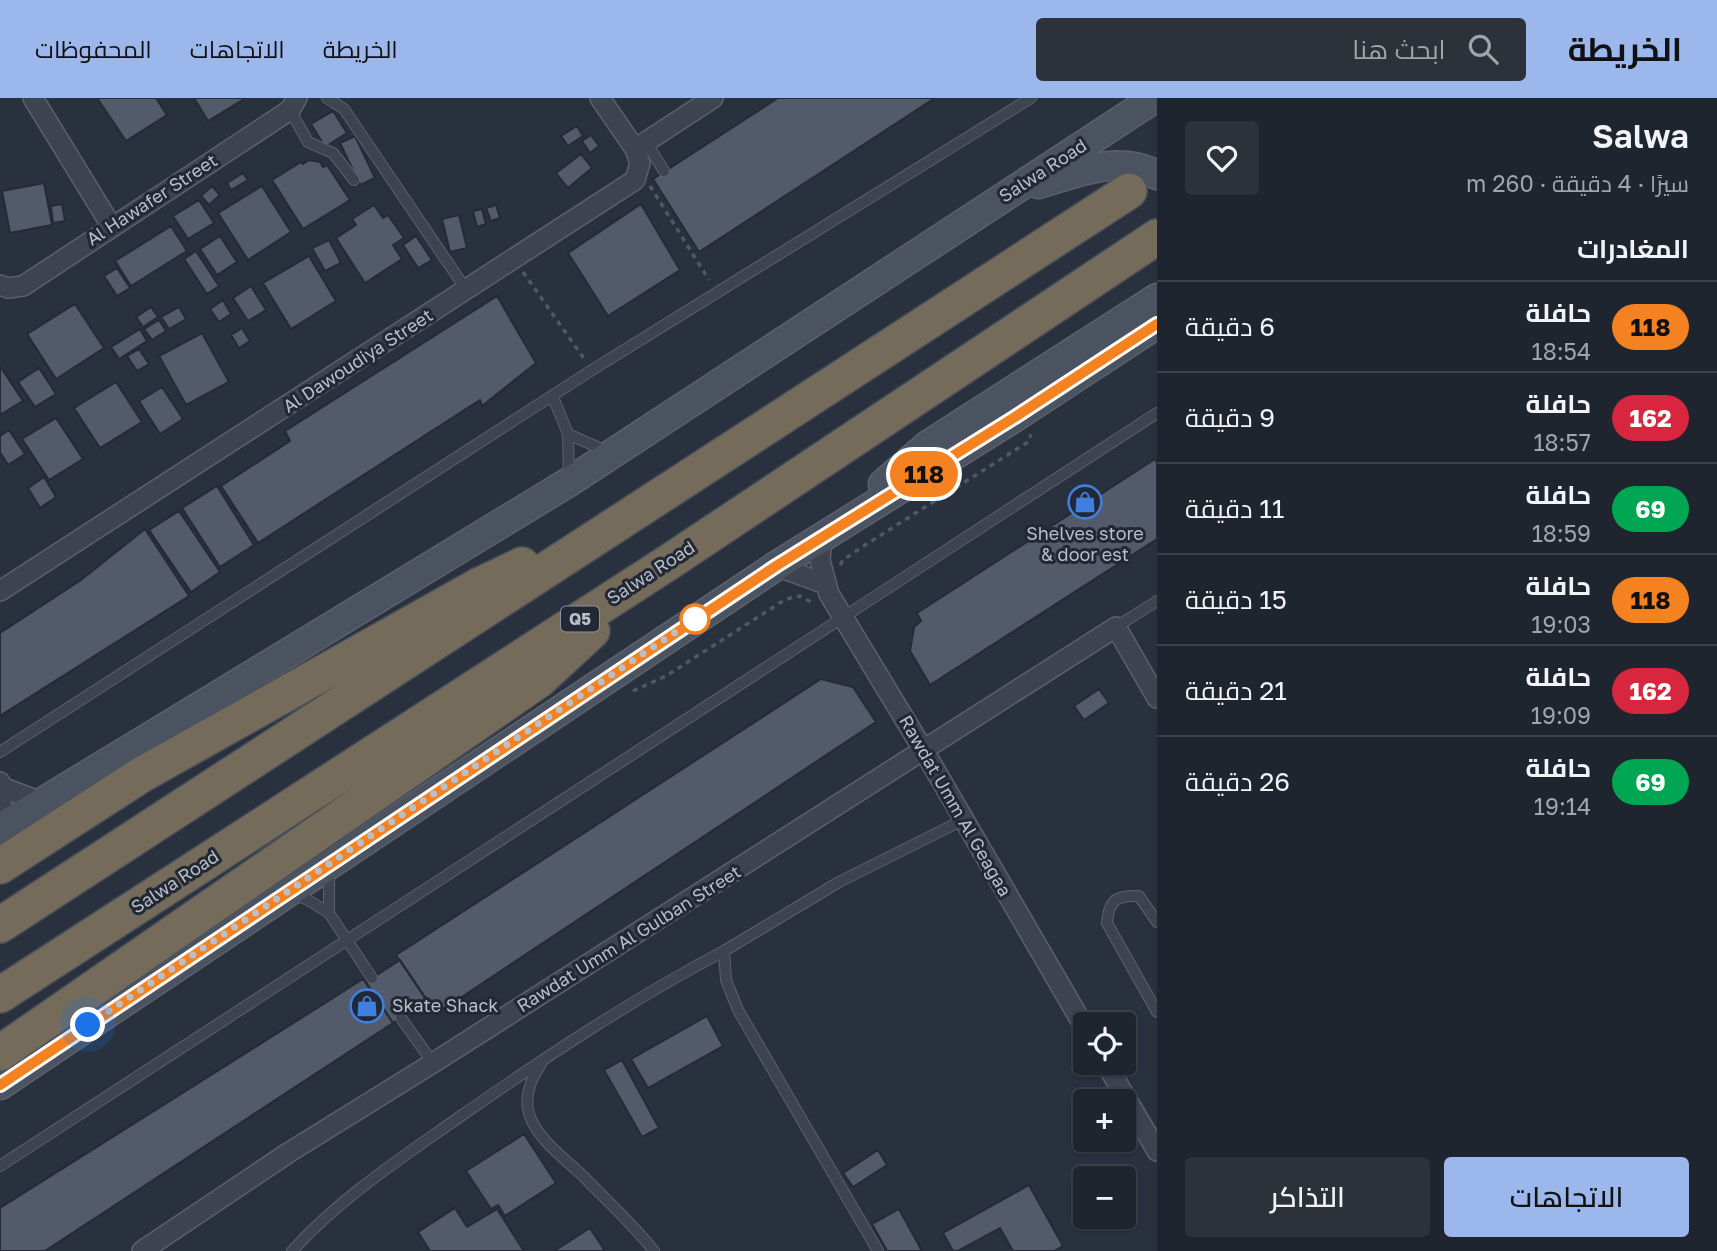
<!DOCTYPE html>
<html lang="ar">
<head>
<meta charset="utf-8">
<style>
  :root { --surface:#1f252e; --page:#2c313a; --text:#f1f3f6; --muted:#a1a5aa; --line:#3c424a; --accent:#9bb7ec }
  body { margin:0; font-family:"Golos Text",Cairo,sans-serif; background:var(--page); color:var(--text); direction:rtl; height:100vh; display:flex; flex-direction:column; font-size:26px; white-space:nowrap }
  * { box-sizing:border-box; margin:0 }
  p { font-size:23px; color:var(--muted) }
  .icon { flex:none; width:38px; height:38px; fill:none; stroke:currentColor; stroke-width:2; stroke-linecap:round; stroke-linejoin:round }
  .map { position:relative; flex:1; overflow:hidden; direction:ltr }
  .details { display:flex; flex-direction:column; background:var(--surface); width:560px }
  .details>* { flex:none }
  .badge { padding:0 14px; border-radius:23px; font-size:24px; line-height:46px }
  .tools { position:absolute; left:1073px; top:914px; display:grid; gap:14px }
  .tools a { display:grid; place-items:center; width:63px; height:63px; border-radius:7px; background:var(--surface); box-shadow:0 2px 5px #0004,0 0 0 2px var(--line); font-size:35px }
  .you { position:absolute; width:35px; height:35px; margin:-18px; border:5px solid #fff; border-radius:50%; background:#1a73e8; box-shadow:0 0 0 10px #1a73e833 }
  .map>.badge { position:absolute; translate:-50% -50%; box-shadow:0 0 0 4px #fff }
  h2 { padding:0 28px; font-size:26px; line-height:63px }
  .round { display:grid; place-items:center; flex:none; width:74px; height:74px; border-radius:7px; background:var(--page) }
  .summary { display:flex; align-items:center; justify-content:space-between; height:119px; padding:0 28px }
  h1 { font-size:33px; font-weight:600; line-height:52px }
  .primary-button { display:flex; gap:14px; margin-top:auto; padding:14px 28px }
  .primary-button a { flex:1; height:80px; border-radius:7px; background:var(--accent); color:#111; font-size:28px; font-weight:600; line-height:80px; text-align:center }
  .primary-button a+a { background:var(--page); color:var(--text) }
  ul { padding:0; list-style:none }
  li { display:flex; align-items:center; gap:21px; height:91px; padding:0 28px; border-top:2px solid var(--line) }
  li div { flex:1 }
  li b { display:block; font-size:26px }
  li em { font-style:normal }
  li .badge { min-width:77px; font-weight:700; text-align:center }
  header { display:flex; align-items:center; gap:42px; box-sizing:border-box; height:98px; padding:0 35px; background:var(--accent); color:#111 }
  header strong { font-size:33px }
  nav { display:flex; gap:38px; margin-inline-start:auto; font-size:24px }
  .search { width:490px; height:63px; background:var(--page); display:flex; align-items:center; gap:18px; box-sizing:border-box; padding:0 24px; border-radius:7px; color:var(--muted); font-size:26px }
  main { display:flex; flex:1; min-height:0 }
  .map>svg:first-child { display:block }
</style>
</head>
<body>
<header>
<strong>الخريطة</strong>
<div class="search"><svg class="icon" aria-label="search" viewBox="0 0 24 24"><circle cx="10" cy="10" r="6"/><path d="M15 15l6 6"/></svg>ابحث هنا</div>
<nav><a>الخريطة</a><a>الاتجاهات</a><a>المحفوظات</a></nav>
</header>
<main>
<section class="details">
<div class="summary"><div><h1>Salwa</h1><p>سيرًا · 4 دقيقة · 260 m</p></div><a class="round"><svg class="icon" aria-label="heart" viewBox="0 0 24 24"><path d="M12 20l-8-8c-3-5 5-10 8-4 3-6 11-1 8 4z"/></svg></a></div>
<h2>المغادرات</h2>
<ul>
<li><span class="badge" style="background:#f58220;color:#111">118</span><div><b>حافلة</b><p>18:54</p></div><em>6 دقيقة</em></li>
<li><span class="badge" style="background:#d7263d;color:#fff">162</span><div><b>حافلة</b><p>18:57</p></div><em>9 دقيقة</em></li>
<li><span class="badge" style="background:#00a651;color:#fff">69</span><div><b>حافلة</b><p>18:59</p></div><em>11 دقيقة</em></li>
<li><span class="badge" style="background:#f58220;color:#111">118</span><div><b>حافلة</b><p>19:03</p></div><em>15 دقيقة</em></li>
<li><span class="badge" style="background:#d7263d;color:#fff">162</span><div><b>حافلة</b><p>19:09</p></div><em>21 دقيقة</em></li>
<li><span class="badge" style="background:#00a651;color:#fff">69</span><div><b>حافلة</b><p>19:14</p></div><em>26 دقيقة</em></li>
</ul>
<div class="primary-button"><a>الاتجاهات</a><a>التذاكر</a></div>
</section>
<div class="map">
<svg width="1157" height="1153" viewBox="0 0 1157 1153">
  <rect width="100%" height="100%" fill="#29313e"/>
  <!-- building -->
  <path fill="#535a69" stroke="#242a36" stroke-width="2" d="M97,0h59l11,17 -41,26z
    M194,0h52l-38,23z
    M778,0h157l-236,154 -46,-73z
    M333,13l14,22 -22,14 -14,-23z
    M577,28l6,10 -15,10 -7,-10z
    M591,37l8,11 -9,7 -8,-12z
    M355,38l20,42 -15,7 -20,-42z
    M581,56l11,14 -24,20 -12,-15z
    M309,62l11,2 3,5 4,-2 23,35 -47,29 -31,-49 29,-18 2,2z
    M243,75l5,7 -17,10 -4,-7z
    M44,85l8,42 -42,8 -8,-42z
    M212,88l8,9 -11,10 -8,-9z
    M262,88l29,46 -43,28 -30,-47z
    M199,102l15,23 -26,16 -15,-23z
    M62,106l3,17 -12,2 -2,-17z
    M641,106l39,66 -72,46 -40,-63z
    M374,107l9,13 5,-3 16,23 -11,7 9,14 -37,24 -29,-45 20,-13 -4,-6z
    M496,107l4,13 -9,3 -5,-13z
    M482,111l4,15 -9,3 -4,-16z
    M459,117l8,33 -17,4 -8,-33z
    M171,128l16,25 -56,35 -16,-25z
    M220,138l17,26 -20,13 -17,-26z
    M416,138l16,24 -14,8 -15,-23z
    M329,142l12,23 -16,8 -13,-23z
    M196,153l23,35 -12,8 -23,-35z
    M309,158l27,45 -45,28 -28,-46z
    M117,170l13,20 -13,8 -13,-20z
    M251,188l15,24 -18,11 -15,-23z
    M497,198l39,67 -54,43 -2,-6 -222,143 -37,-57 69,-45 -5,-10z
    M223,202l8,14 -12,8 -9,-13z
    M75,206l29,44 -48,31 -29,-45z
    M151,209l7,10 -15,10 -7,-10z
    M179,209l7,12 -17,10 -8,-12z
    M159,222l7,11 -14,9 -8,-11z
    M242,230l8,13 -11,7 -8,-13z
    M140,231l7,12 -28,18 -8,-12z
    M202,235l27,49 -43,23 -27,-49z
    M139,251l10,15 -12,7 -10,-15z
    M0,268l23,35 -23,14z
    M39,270l17,26 -21,13 -17,-25z
    M116,284l26,40 -42,26 -26,-40z
    M162,289l21,32 -23,15 -21,-33z
    M56,320l27,41 -34,21 -27,-41z
    M9,332l16,24 -17,11 -8,-13v-16z
    M1155,361l2,3v77l-227,146 -20,-34 4,-24 7,-6 -4,-8z
    M44,379l12,20 -16,11 -12,-20z
    M217,388l37,59 -34,22 -38,-59z
    M179,413l41,61 -29,20 -42,-62z
    M145,431l44,67 -189,120v-83l81,-53z
    M821,581l32,8 23,35 -440,292 -40,-59z
    M1099,591l10,14 -25,17 -10,-14z
    M400,862l27,40 -34,23 -27,-41z
    M363,881l30,44 -348,228h-45v-43z
    M707,918l16,30 -75,42 -17,-29z
    M622,962l37,68 -17,9 -38,-67z
    M524,1036l32,49 -51,33 -7,-11 -7,4 -25,-38z
    M878,1052l9,15 -34,22 -10,-14z
    M1029,1087l34,61 -9,5h-41l-13,-23 -42,23h-5l-10,-18z
    M455,1110l12,19 30,-18 27,42h-94l-12,-19z
    M899,1111l23,42h-35l-15,-27z
    M590,1130l15,23h-51z"/>
  <g fill="none" stroke-linecap="round" stroke-linejoin="round">
    <defs>
      <path id="lane" d="M327,0l17,11 123,182
        M290,12l18,32 25,11 21,27
        M646,44l18,29
        M553,299l15,37 1,44
        M568,336l38,17
        M1116,529l41,-26
        M0,654l592,-382 439,-272
        M329,773v42
        M293,796l15,6 21,13 43,65
        M1157,824l-18,-26c-23,-1 -30,4 -32,27l50,89
        M401,920l32,45
        M541,966c-9,13 -16,29 -13,46 6,27 36,48 55,66 24,25 50,48 71,75
        M0,1068l1157,-753
        M292,1153c48,-53 108,-92 166,-133 86,-60 173,-118 266,-167
        M878,1153l-140,-241 -12,-30 -2,-29 115,-69 124,-62"/>
      <path id="street" d="M33,0l79,129
        M635,51l78,-51
        M0,187l8,3 15,-2 267,-176 7,-12
        M822,438l-2,24 9,34 95,157 161,277
        M776,468l49,18
        M0,493l635,-411 5,-17 -5,-14 -35,-51
        M0,684l2,5 -1,40
        M2,689l39,15
        M1105,964l52,89
        M142,1153l146,-98 145,-90 683,-436 41,71"/>
      <path id="secondary" d="M1038,86c40,-11 80,-30 119,-9
        M883,386l45,-39 229,-147
        M0,730l569,-346 586,-384
        M0,987l776,-519 239,-149 142,-93"/>
      <path id="highway" d="M0,768l141,-91 337,-189 44,-21
        M0,827l1129,-734
        M0,897l669,-433 488,-325
        M0,955l539,-373 53,-49"/>
    </defs>
    <!-- lane casing -->
    <use href="#lane" stroke="#5b616c" stroke-width="12"/>
    <!-- street casing -->
    <use href="#street" stroke="#5b616c" stroke-width="22"/>
    <!-- secondary casing -->
    <use href="#secondary" stroke="#5b616c" stroke-width="31"/>
    <!-- highway casing -->
    <use href="#highway" stroke="#484e59" stroke-width="38"/>
    <!-- path -->
    <path stroke="#4b5b5e" stroke-width="3.5" stroke-dasharray="5 5" stroke-linecap="butt" d="M650,88l59,94
      M523,174l62,88
      M840,467l3,-5 19,-13 166,-105 3,-8
      M633,593l33,-15 120,-77 14,-3 11,6"/>
    <!-- lane -->
    <use href="#lane" stroke="#3d434f" stroke-width="10"/>
    <!-- street -->
    <use href="#street" stroke="#3d434f" stroke-width="19"/>
    <!-- secondary -->
    <use href="#secondary" stroke="#4b5361" stroke-width="28"/>
    <!-- highway -->
    <use href="#highway" stroke="#746b5b" stroke-width="35"/>
  </g>
  <g fill="none" stroke-linecap="round" stroke-linejoin="round">
    <defs>
      <path id="line" d="M0,987l776,-519 239,-149 142,-93"/>
    </defs>
    <!-- line casing -->
    <use href="#line" stroke="#fff" stroke-width="16"/>
    <!-- line -->
    <use href="#line" stroke="#f58220" stroke-width="10"/>
    <!-- walk -->
    <path stroke="#b9bfc9" stroke-width="7" stroke-dasharray="0 12.6" d="M88,927l607,-406"/>
  </g>
  <!-- icons -->
  <defs>
    <symbol id="shop-ring" viewBox="-11 -11 22 22"><circle r="9.5" fill="#222834" stroke="#3f7fe0" stroke-width="1.5"/><path d="M-5-2.5h2.3a2.7 3.5 0 0 1 5.4 0H5L5.5 6h-11ZM-1.5-2.5h3a1.5 2.3 0 0 0-3 0Z" fill="#3f7fe0"/></symbol>
  </defs>
  <g fill-rule="evenodd">
    <use href="#shop-ring" x="1066" y="385" width="38" height="38"/>
    <use href="#shop-ring" x="348" y="889" width="38" height="38"/>
  </g>
  <!-- markers -->
  <circle fill="#fff" stroke="#f58220" stroke-width="3.5" cx="695" cy="521" r="14"/>
  <g text-anchor="middle" stroke-width="6" stroke-linejoin="round" paint-order="stroke">
    <!-- shield labels -->
    <rect fill="#222834" stroke="#8c929c" stroke-width="2" x="561" y="508.5" width="38" height="25" rx="5"/>
    <g font-size="16" font-weight="bold" fill="#b9bfc9">
      <text x="580" y="527">Q5</text>
    </g>
    <!-- street labels -->
    <g font-size="18" fill="#b9bfc9" stroke="#222834">
      <text transform="translate(1043 73) rotate(-33)" y="6">Salwa Road</text>
      <text transform="translate(152 102) rotate(-33)" y="6">Al Hawafer Street</text>
      <text transform="translate(358 263) rotate(-33)" y="6">Al Dawoudiya Street</text>
      <text transform="translate(651 475) rotate(-33)" y="6">Salwa Road</text>
      <text transform="translate(955 708) rotate(60)" y="6">Rawdat Umm Al Geagaa</text>
      <text transform="translate(175 784) rotate(-33)" y="6">Salwa Road</text>
      <text transform="translate(629 841) rotate(-32)" y="6">Rawdat Umm Al Gulban Street</text>
    </g>
    <!-- poi labels -->
    <g font-size="18" fill="#b9bfc9" stroke="#222834">
      <text x="1085" y="442">Shelves store<tspan x="1085" dy="21">&amp; door est</tspan></text>
      <text x="392" y="914" text-anchor="start">Skate Shack</text>
    </g>
  </g>
</svg>
<div class="tools">
<a><svg class="icon" aria-label="locate" viewBox="0 0 24 24"><circle cx="12" cy="12" r="6"/><path d="M12 2v4M12 18v4M2 12h4M18 12h4"/></svg></a>
<a>+</a>
<a>−</a>
</div>
<div class="you" style="left:88px;top:927px"></div>
<b class="badge" style="left:924px;top:376px;background:#f58220;color:#111">118</b>
</div>
</main>
</body>
</html>
